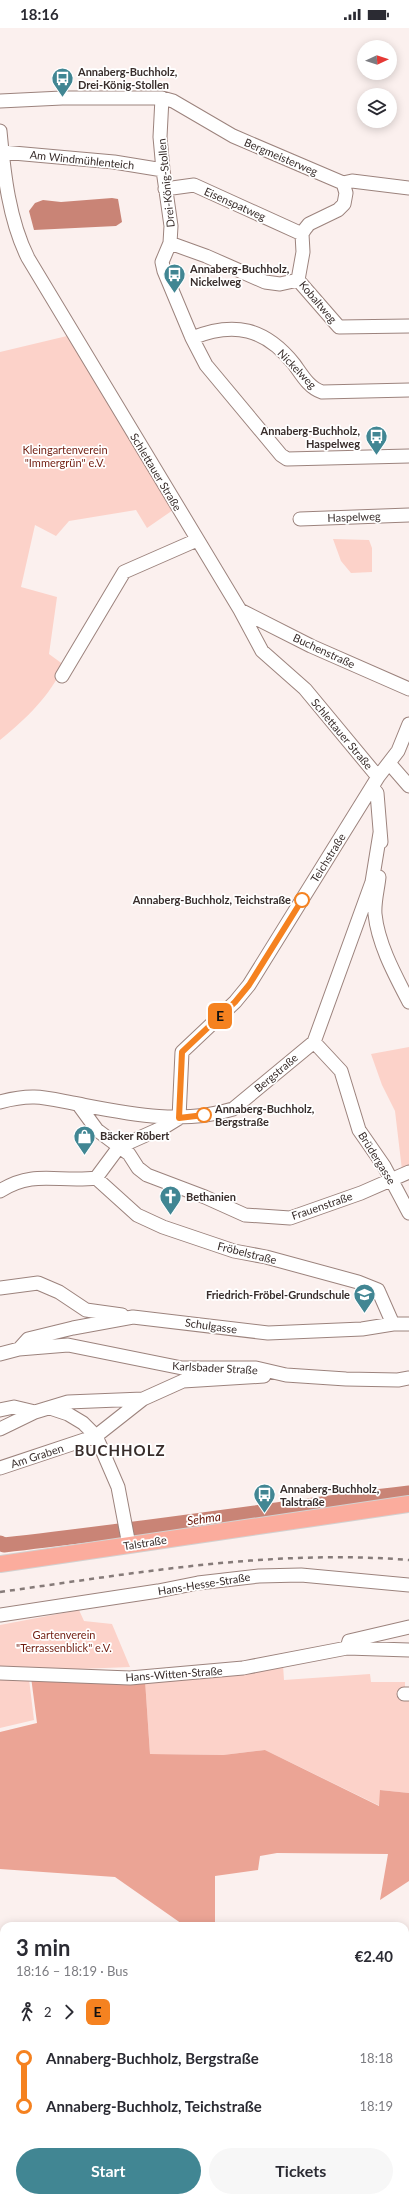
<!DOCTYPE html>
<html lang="en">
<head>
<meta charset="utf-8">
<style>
  :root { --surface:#fff; --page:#f7f7f7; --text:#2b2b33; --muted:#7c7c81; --accent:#418693 }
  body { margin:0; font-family:Lato,sans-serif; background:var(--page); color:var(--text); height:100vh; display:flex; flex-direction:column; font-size:15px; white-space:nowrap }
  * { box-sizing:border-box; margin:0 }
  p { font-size:13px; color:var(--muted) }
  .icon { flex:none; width:22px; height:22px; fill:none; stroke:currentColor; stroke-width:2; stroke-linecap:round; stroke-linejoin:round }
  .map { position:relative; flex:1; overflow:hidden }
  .drawer { position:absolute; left:0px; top:1894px; width:409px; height:280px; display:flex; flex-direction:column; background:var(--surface); border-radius:12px 12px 0 0; box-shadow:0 2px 10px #0003 }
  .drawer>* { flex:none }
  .badge { padding:0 8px; border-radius:6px; font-size:14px; line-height:26px }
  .needle { width:26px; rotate:87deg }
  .controls { position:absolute; left:357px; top:12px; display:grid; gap:8px }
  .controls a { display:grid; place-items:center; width:40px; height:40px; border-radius:50%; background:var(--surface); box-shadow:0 2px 10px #0003; font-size:20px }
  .map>.badge { position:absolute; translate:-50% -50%; box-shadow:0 0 0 2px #fff }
  .legs { display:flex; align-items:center; gap:6px; height:44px; padding:0 16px; font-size:13px }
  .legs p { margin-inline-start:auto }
  .overview { display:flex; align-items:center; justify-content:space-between; height:68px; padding:0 16px }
  h1 { font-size:22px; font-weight:700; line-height:30px }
  .cta { display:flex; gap:8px; margin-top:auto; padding:8px 16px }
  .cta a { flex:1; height:46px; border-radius:24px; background:var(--accent); color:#fff; font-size:16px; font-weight:700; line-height:46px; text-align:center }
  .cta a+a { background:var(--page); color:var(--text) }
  ul { padding:0 16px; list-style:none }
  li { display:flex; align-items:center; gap:14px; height:48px; font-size:15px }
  li i { display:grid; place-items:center; width:6px; height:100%; margin:0 5px; background:currentColor }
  li i::after { content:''; width:10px; height:10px; margin:-5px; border:3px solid; border-radius:50%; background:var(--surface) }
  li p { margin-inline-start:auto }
  li:first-child i { background:linear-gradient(#0000 50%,currentColor 0) }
  li:last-child i { background:linear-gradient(currentColor 50%,#0000 0) }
  .status { display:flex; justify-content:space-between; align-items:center; height:28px; padding:0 20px; background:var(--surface); direction:ltr }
  .status svg { height:11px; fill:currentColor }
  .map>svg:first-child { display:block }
</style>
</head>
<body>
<div class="status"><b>18:16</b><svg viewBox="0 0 49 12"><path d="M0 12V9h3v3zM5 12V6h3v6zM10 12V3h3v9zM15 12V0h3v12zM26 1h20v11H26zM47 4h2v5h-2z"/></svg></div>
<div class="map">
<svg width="409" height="2174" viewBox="0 0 409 2174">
  <rect width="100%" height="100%" fill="#fbf0ee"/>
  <!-- green -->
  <path fill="#fcd2c9" d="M67,308l106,174 -26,18 -11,-18 -67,11 -13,15 -21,-11 -14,62 36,10 -8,57 15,11c-13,30 -39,55 -64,75v-388z
    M333,511l36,1 3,8v24l-21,1 -10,-12z
    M409,1019v120l-7,3 -7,-59 -13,-26 -11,-31z
    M79,1582l5,11 28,3 18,43 -102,4 6,49 -34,8v-103z
    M283,1637l1,15 86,-6 1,8h34v14l4,1v96l-29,-3v16l-115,-56 -42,5 -73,-1 -5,-74z
    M405,2094h4v80h-139l-2,-4h137z"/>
  <!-- forest -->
  <path fill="#eba495" d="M31,1649l114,3 5,74 73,1 42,-5 114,56 1,-16 29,3v88l-29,19 8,-46 -111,-1 -17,3 -2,14 -43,6v50h-30l-70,-49 -115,-8v-137l37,-9z"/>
  <!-- water -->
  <path fill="#c98476" d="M112,170l6,1 4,23 -6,4 -82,4 -5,-19 6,-8 8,-3 18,2z"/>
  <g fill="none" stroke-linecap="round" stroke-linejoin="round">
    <!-- river -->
    <path stroke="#c98476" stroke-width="15" d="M0,1515l4,2c136,-15 270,-36 405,-52"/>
    <defs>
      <path id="minor" d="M162,70l-2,39 3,33 8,56 -1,17 -8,19 2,9 28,67 14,27 75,90 6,4 122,-3
        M0,73l62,-3h100l11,3 60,35 110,47 9,-2 57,7
        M0,103c4,43 9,89 28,127l212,352 22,41 43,38 73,88
        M2,124l112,10 49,8
        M165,161l29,-4 108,49
        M170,215l36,13 59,26 15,2 18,-4
        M298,252l41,47 70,-1
        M298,252l5,-28 -1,-18 3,-5 4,-5 29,-14 6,-6 2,-11 -3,-10
        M192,310c42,-17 73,-10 102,26 8,11 15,24 28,28l87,-2
        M300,491l109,-4
        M240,582l71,36 98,43
        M62,648l62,-104 73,-32
        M389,735l20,23
        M372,759l5,6 4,49
        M379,849c-1,11 -5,25 -4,37 3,30 20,61 34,88
        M314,1014l27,29 18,59 25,36 25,47
        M0,1074c34,-9 45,-4 78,2 52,10 103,21 155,5l81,-67 58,-160 8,-49
        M78,1076l19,26 32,24 9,14 9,7 58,22 40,18 45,3 71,-25 48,-21
        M179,1090l3,-66 53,-50 14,-17 129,-208 20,-26 11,-27
        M96,1150l41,37 26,12 71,24 32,6 92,25 20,8 15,34
        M0,1163c34,-22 59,-8 96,-13l23,-31 47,-21 13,-8
        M0,1260l38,-5 21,9 27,18 36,5
        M19,1321l9,-10 45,-11 60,-11 135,16 94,-4 31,-5h16
        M0,1326l19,-5 49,-4 114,23h74l30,7 60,4 52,1 11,-2
        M50,1380l18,6 15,9 13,13 22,51 11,58
        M0,1382l14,-3 21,5
        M0,1401l35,-17 33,-10 75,-3
        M0,1440l96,-32 47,-37 40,-18 81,-5
        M0,1587l158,-24 40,-8 61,-7 42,-1 108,10
        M347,1620l62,2
        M0,1645l130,5 113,-10 104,-20 2,-7 60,-14
        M404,1666h5
        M192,2174l6,-4"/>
      <path id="major" d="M0,1536l409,-60"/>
    </defs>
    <!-- minor casing -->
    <use href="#minor" stroke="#9c837d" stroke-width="15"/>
    <!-- major casing -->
    <use href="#major" stroke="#d3d1d0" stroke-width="18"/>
    <!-- minor -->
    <use href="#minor" stroke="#fff" stroke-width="13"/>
    <!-- major -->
    <use href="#major" stroke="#fbac9d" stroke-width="16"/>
    <!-- rail -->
    <path stroke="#867b79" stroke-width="2.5" stroke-dasharray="5 5" stroke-linecap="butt" d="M0,1564c136,-19 271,-43 409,-32"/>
  </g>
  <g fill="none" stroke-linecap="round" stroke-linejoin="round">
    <defs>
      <path id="line-1" d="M204,1087l-25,3 3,-66 53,-50 14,-17 53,-85"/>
    </defs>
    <!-- line-1 casing -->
    <use href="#line-1" stroke="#fff" stroke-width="9"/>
    <!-- line-1 -->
    <use href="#line-1" stroke="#f58220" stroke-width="6"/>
  </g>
  <!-- icons -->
  <defs>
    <symbol id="bus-pin" viewBox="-11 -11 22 30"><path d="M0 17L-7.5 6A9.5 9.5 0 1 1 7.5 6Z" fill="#418693" stroke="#fff"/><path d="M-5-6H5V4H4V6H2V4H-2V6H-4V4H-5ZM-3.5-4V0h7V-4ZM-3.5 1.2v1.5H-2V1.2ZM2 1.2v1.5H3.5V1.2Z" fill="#fff"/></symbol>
    <symbol id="shop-pin" viewBox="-11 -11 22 30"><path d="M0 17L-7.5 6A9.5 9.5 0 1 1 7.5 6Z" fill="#418693" stroke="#fff"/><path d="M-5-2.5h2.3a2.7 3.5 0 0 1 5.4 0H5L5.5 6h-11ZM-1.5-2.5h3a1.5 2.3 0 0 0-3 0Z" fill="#fff"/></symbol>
    <symbol id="church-pin" viewBox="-11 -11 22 30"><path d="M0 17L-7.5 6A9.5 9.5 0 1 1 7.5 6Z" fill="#418693" stroke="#fff"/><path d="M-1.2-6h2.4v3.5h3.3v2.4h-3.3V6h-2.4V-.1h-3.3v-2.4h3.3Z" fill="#fff"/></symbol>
    <symbol id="school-pin" viewBox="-11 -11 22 30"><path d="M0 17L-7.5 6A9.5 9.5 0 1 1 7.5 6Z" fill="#418693" stroke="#fff"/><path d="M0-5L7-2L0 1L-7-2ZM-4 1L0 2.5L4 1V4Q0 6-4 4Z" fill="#fff"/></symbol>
  </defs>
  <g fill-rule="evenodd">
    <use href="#bus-pin" x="50" y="38" width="25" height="34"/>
    <use href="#bus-pin" x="162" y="234" width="25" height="34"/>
    <use href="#bus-pin" x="364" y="396" width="25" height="34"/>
    <use href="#shop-pin" x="72" y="1096" width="25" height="34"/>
    <use href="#church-pin" x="158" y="1156" width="25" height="34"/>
    <use href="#school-pin" x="352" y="1254" width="25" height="34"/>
    <use href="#bus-pin" x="252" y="1454" width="25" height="34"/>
  </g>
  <!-- markers -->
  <g fill="#fff" stroke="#f58220" stroke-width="2">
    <circle cx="302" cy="872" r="7"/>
    <circle cx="204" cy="1087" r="7"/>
  </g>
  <g text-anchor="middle" stroke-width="3.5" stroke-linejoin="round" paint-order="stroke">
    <!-- poi labels -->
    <g font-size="11" font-weight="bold" fill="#382d2b" stroke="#fff" text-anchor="start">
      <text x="78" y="48">Annaberg-Buchholz,<tspan x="78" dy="13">Drei-König-Stollen</tspan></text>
      <text x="190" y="245">Annaberg-Buchholz,<tspan x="190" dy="13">Nickelweg</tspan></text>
      <text x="360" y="407" text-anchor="end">Annaberg-Buchholz,<tspan x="360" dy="13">Haspelweg</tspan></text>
      <text x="100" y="1112">Bäcker Röbert</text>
      <text x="186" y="1173">Bethanien</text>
      <text x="350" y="1271" text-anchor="end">Friedrich-Fröbel-Grundschule</text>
      <text x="280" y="1465">Annaberg-Buchholz,<tspan x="280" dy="13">Talstraße</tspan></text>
    </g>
    <!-- street labels -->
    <g font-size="11" fill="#382d2b" stroke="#fff">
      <text transform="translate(281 129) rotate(23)" y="4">Bergmeisterweg</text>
      <text transform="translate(82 132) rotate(6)" y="4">Am Windmühlenteich</text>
      <text transform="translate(166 155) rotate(-96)" y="4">Drei-König-Stollen</text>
      <text transform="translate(235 176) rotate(24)" y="4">Eisenspatweg</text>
      <text transform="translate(318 274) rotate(50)" y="4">Kobaltweg</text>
      <text transform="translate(297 341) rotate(46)" y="4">Nickelweg</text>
      <text transform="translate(156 444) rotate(59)" y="4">Schlettauer Straße</text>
      <text transform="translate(354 489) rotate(-2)" y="4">Haspelweg</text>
      <text transform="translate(324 623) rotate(25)" y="4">Buchenstraße</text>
      <text transform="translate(342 706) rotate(50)" y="4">Schlettauer Straße</text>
      <text transform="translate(328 830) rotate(-58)" y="4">Teichstraße</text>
      <text transform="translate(276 1045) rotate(-40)" y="4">Bergstraße</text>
      <text transform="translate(377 1130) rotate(58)" y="4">Brüdergasse</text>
      <text transform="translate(322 1178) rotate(-19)" y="4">Frauenstraße</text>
      <text transform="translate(247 1225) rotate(14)" y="4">Fröbelstraße</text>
      <text transform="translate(211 1298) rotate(8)" y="4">Schulgasse</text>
      <text transform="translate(215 1340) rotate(3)" y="4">Karlsbader Straße</text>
      <text transform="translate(37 1428) rotate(-18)" y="4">Am Graben</text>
      <text transform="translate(145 1515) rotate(-9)" y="4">Talstraße</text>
      <text transform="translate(204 1556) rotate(-9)" y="4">Hans-Hesse-Straße</text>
      <text transform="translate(174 1646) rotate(-4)" y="4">Hans-Witten-Straße</text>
    </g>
    <!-- park labels -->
    <g font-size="11" fill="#711e11" stroke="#fff">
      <text x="65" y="426">Kleingartenverein<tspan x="65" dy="13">"Immergrün" e.V.</tspan></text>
      <text x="64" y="1611">Gartenverein<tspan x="64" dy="13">"Terrassenblick" e.V.</tspan></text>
    </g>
    <!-- stop labels -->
    <g font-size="11" font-weight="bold" fill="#382d2b" stroke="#fff" text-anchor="end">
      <text x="291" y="876">Annaberg-Buchholz, Teichstraße</text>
      <text x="215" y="1085" text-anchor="start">Annaberg-Buchholz,<tspan x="215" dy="13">Bergstraße</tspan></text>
    </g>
    <!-- water labels -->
    <g font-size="12" font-style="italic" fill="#681608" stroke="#fff">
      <text transform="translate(204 1491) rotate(-8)" y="4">Sehma</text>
    </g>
    <!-- district labels -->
    <g font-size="15" font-weight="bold" letter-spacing="1" fill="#382d2b" stroke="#fff">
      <text x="120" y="1428">BUCHHOLZ</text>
    </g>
  </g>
</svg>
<div class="controls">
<a><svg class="needle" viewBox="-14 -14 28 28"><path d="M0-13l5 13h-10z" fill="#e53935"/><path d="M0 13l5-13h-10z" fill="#7c7c81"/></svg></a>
<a><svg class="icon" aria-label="layers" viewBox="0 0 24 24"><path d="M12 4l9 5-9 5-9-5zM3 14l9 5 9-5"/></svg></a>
</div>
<b class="badge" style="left:220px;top:988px;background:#f58220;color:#111">E</b>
<section class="drawer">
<div class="overview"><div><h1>3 min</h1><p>18:16 – 18:19 · Bus</p></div><b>€2.40</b></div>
<div class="legs"><svg class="icon" aria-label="walk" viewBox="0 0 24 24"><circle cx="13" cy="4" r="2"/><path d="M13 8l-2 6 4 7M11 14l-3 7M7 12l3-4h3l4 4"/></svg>2<svg class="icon" aria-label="forward" viewBox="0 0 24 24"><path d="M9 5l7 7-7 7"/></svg><b class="badge" style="background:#f58220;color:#111">E</b></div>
<ul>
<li><i style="color:#f58220"></i><b>Annaberg-Buchholz, Bergstraße</b><p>18:18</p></li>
<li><i style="color:#f58220"></i><b>Annaberg-Buchholz, Teichstraße</b><p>18:19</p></li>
</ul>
<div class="cta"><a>Start</a><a>Tickets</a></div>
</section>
</div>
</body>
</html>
